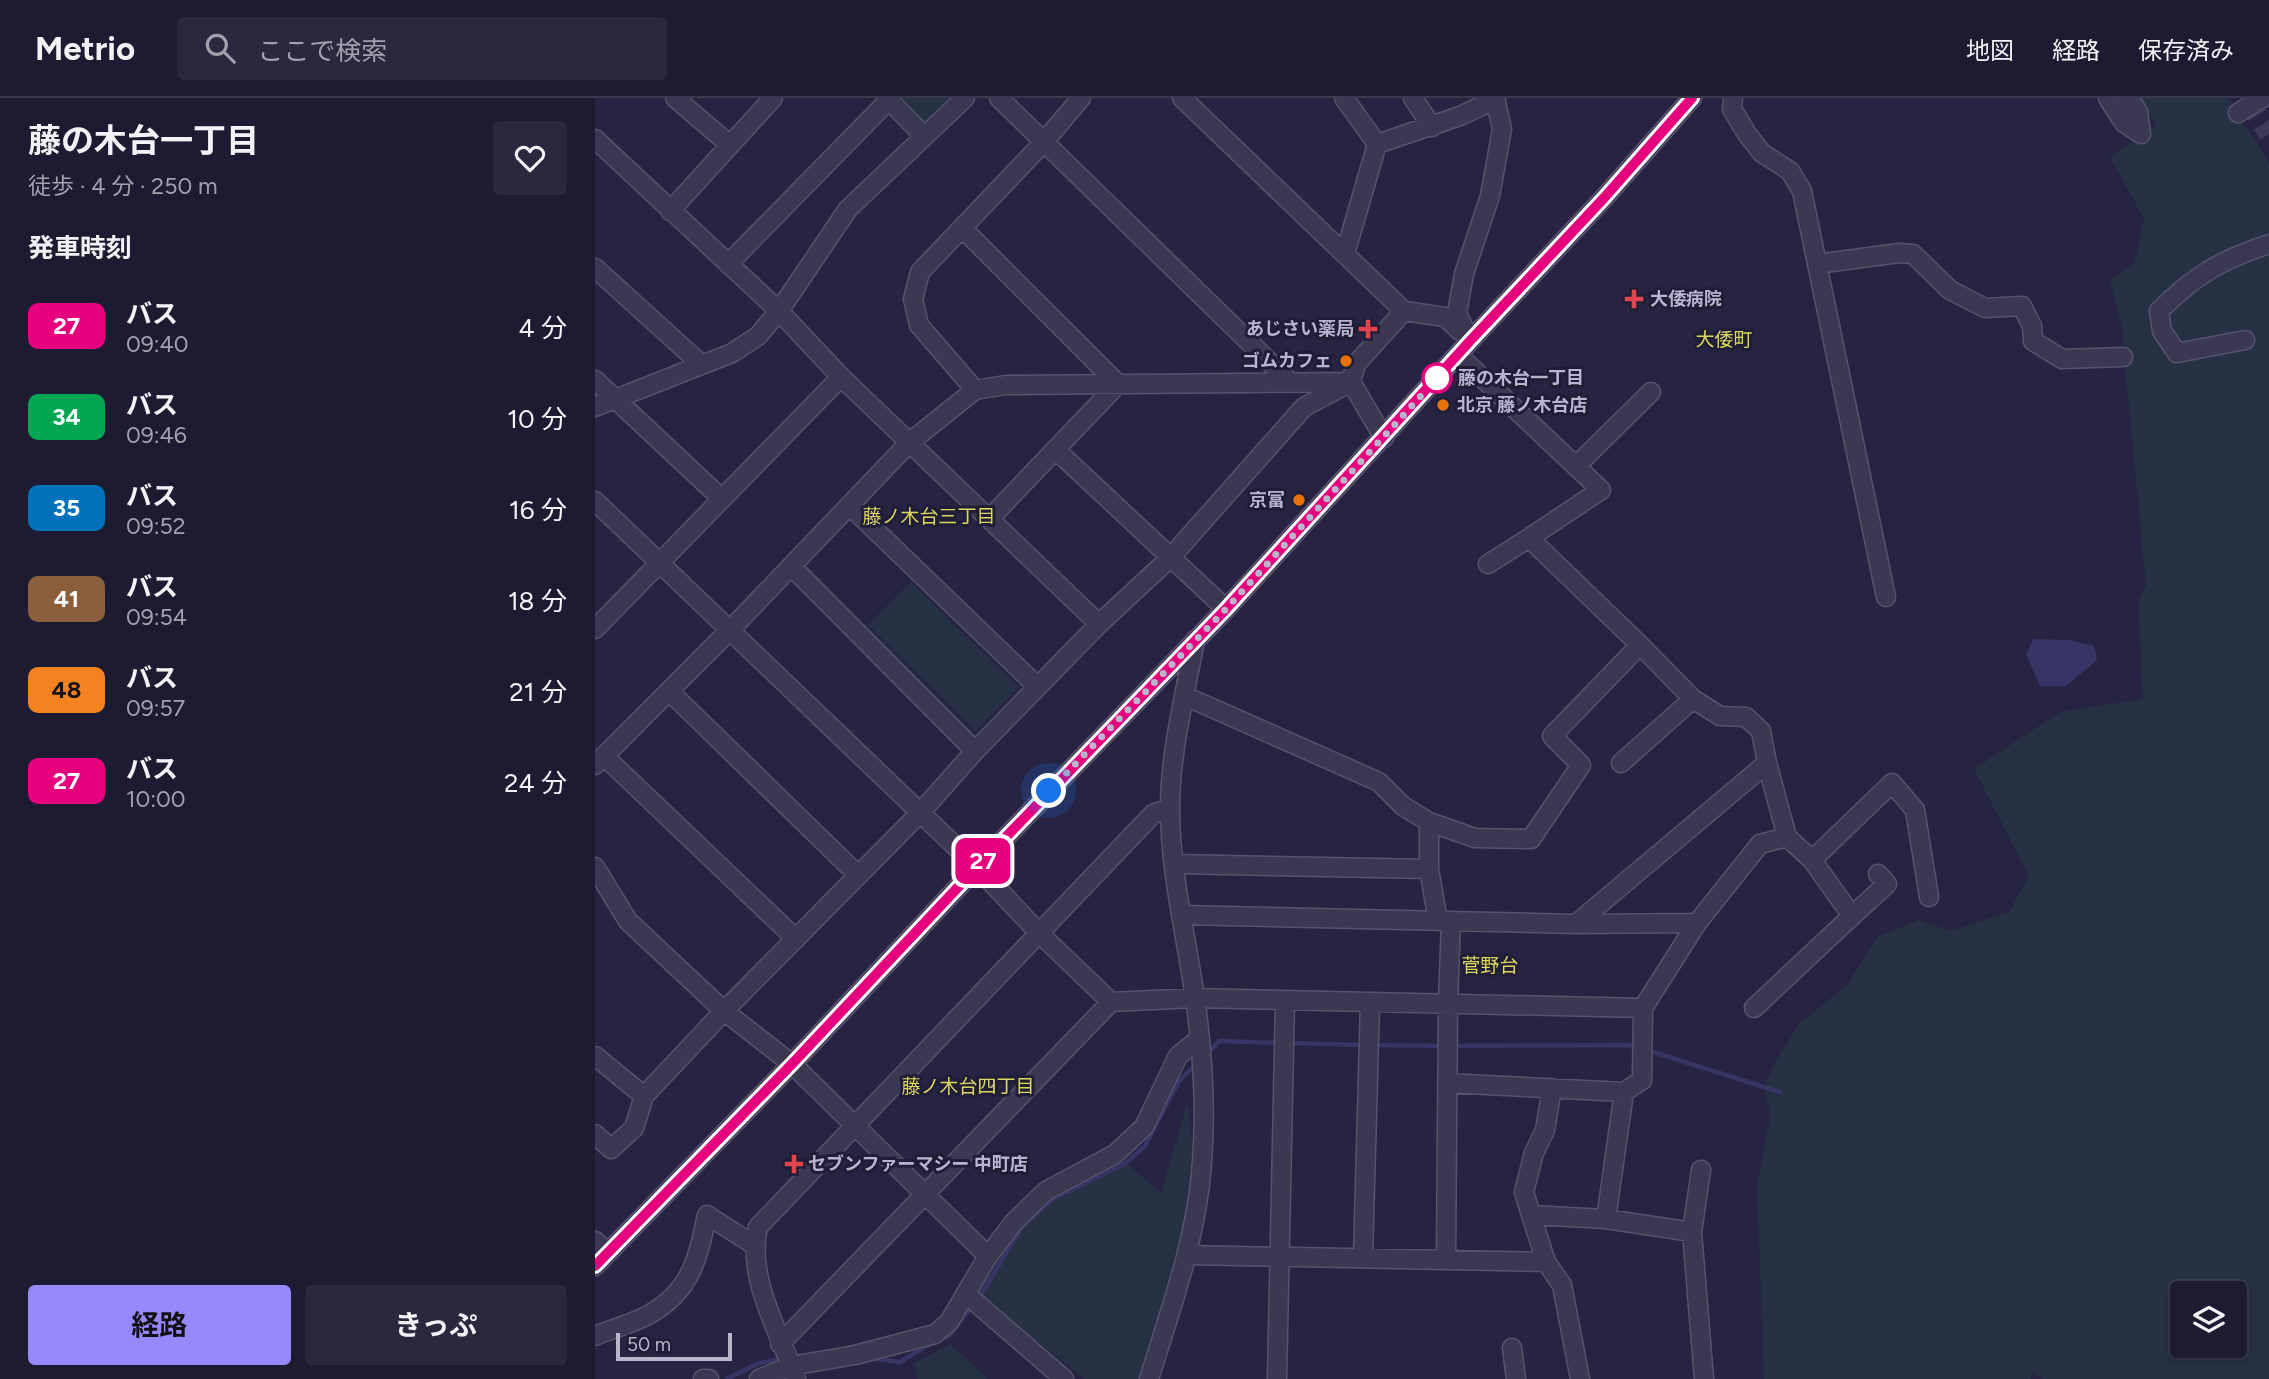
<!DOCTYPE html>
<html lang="ja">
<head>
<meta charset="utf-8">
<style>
  :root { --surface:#1d1b32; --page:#2a283e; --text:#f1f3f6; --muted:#a0a1ac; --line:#3b394d; --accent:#9888fe }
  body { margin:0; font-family:Figtree,"Noto Sans JP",sans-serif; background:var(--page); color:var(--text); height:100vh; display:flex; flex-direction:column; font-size:26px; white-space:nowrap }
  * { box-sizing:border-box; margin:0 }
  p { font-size:23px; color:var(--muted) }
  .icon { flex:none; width:38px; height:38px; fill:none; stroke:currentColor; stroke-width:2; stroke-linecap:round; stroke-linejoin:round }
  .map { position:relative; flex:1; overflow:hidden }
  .details { display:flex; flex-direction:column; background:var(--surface); width:595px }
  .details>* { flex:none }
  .badge { padding:0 14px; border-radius:10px; font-size:24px; line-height:46px }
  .controls { position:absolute; left:1575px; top:1183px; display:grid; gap:14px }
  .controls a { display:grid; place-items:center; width:77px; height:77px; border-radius:7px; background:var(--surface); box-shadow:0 4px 10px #0003,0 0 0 2px var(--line); font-size:35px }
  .scale { position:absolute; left:21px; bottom:18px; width:116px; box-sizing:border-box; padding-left:7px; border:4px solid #b8b5cc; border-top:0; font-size:19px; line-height:24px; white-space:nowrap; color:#b8b5cc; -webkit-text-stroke:5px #201d37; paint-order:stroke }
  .you { position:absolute; width:35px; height:35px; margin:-18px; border:5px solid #fff; border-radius:50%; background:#1a73e8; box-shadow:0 0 0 10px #1a73e833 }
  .map>.badge { position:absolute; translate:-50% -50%; box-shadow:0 0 0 4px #fff }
  h2 { padding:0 28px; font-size:26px; line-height:63px }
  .round { display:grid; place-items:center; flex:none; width:74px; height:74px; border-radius:7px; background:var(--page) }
  .headline { display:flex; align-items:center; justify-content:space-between; height:119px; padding:0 28px }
  h1 { font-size:33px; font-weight:700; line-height:52px }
  .action { display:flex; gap:14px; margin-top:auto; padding:14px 28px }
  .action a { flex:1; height:80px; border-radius:7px; background:var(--accent); color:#111; font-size:28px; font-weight:700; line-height:80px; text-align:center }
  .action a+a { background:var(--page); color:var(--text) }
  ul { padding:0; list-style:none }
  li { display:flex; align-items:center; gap:21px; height:91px; padding:0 28px }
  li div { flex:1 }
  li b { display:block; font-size:26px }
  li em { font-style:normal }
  li .badge { min-width:77px; font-weight:700; text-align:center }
  header { display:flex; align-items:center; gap:42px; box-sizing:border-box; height:98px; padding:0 35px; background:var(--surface); border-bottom:2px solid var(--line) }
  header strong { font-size:33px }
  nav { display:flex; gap:38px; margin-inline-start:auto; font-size:24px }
  .search { width:490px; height:63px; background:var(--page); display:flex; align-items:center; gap:18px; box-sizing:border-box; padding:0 24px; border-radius:7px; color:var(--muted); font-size:26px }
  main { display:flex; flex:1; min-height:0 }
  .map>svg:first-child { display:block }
</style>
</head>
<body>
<header>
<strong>Metrio</strong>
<div class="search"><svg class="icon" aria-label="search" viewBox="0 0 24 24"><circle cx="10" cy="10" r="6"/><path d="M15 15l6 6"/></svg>ここで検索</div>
<nav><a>地図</a><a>経路</a><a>保存済み</a></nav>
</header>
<main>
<section class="details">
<div class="headline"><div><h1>藤の木台一丁目</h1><p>徒歩 · 4 分 · 250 m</p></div><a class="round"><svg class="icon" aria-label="heart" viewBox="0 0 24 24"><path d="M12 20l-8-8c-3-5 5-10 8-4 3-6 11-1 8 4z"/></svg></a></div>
<h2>発車時刻</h2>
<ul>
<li><span class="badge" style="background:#e6007e;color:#fff">27</span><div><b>バス</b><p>09:40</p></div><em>4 分</em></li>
<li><span class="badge" style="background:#00a651;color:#fff">34</span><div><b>バス</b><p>09:46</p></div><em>10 分</em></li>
<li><span class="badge" style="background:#0072bc;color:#fff">35</span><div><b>バス</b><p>09:52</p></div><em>16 分</em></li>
<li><span class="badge" style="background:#8b5e3c;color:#fff">41</span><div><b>バス</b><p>09:54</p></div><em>18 分</em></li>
<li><span class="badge" style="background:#f58220;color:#111">48</span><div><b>バス</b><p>09:57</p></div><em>21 分</em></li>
<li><span class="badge" style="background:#e6007e;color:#fff">27</span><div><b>バス</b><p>10:00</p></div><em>24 分</em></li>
</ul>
<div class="action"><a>経路</a><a>きっぷ</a></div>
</section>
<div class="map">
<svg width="1674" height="1281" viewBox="0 0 1674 1281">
  <rect width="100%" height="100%" fill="#272443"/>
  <!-- green -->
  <path fill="#263143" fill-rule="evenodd" d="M301,0h61l-31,32z
    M1545,0h87l42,64v1217h-227l-11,-7v7h-267l-6,-168v-29l12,-65 -5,-31 10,-24 25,-39 48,-39 29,-47 42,-17 32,11 58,-19 20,-36 -55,-107 86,-57 83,-13 -5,-96 8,-17 -25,-263 -11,-42 24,-18 10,-44 -34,-62 46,-32zM1587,1195h53v53h-53z
    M316,484l108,105 -43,44 -108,-106z
    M592,1006c20,94 -20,187 -49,275h-54l-108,-87 41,-67 32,-30 71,-37 41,35z
    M356,1246l36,35h-69l-4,-16z"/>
  <!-- water -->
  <path fill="#393466" d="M1438,541l36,1 25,6 3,14 -31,26h-26l-14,-32z"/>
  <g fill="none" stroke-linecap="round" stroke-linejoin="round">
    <!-- stream -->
    <path stroke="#393466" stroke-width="4.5" d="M692,945l79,2
      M780,947l68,1
      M857,948l178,-1 9,3
      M1052,952l133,42
      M611,957l13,-14 60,2
      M384,1200l43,-71 29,-27 75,-37 19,-17 34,-65 18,-18
      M346,1241l8,-3 24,-31
      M196,1259l29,-4
      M275,1260l30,4 33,-20
      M132,1281l32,-16 23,-4"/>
    <!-- major-tunnel -->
    <path stroke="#3d3a58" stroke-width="21" stroke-dasharray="21 10" stroke-linecap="butt" d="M1651,0l23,36"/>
    <defs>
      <path id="minor" d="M80,0l55,47
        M404,0l291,284
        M587,0l222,213
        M749,0l33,46 83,-28 36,-17
        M818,0l19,29
        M1138,0l-1,11 15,25 15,19 28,18 12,20 84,406
        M1513,0l16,25 17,11 -3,-22 -9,-14
        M1643,15l24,-15
        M0,41l184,172 62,66 258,247
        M75,113l103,-113
        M367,130l156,156 -128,134
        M750,156l32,-110
        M133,166l161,-164 34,35
        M1222,166l82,-11 14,1 37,36 35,18 37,-2 10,20 1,15 29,18 61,-2
        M0,170l107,97
        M1650,242l-68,13 -15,-22 -3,-20c36,-36 62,-51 110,-67
        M875,243l-13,-28 7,-39 26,-78 12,-67 -7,-31
        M863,257l143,135 -72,48 111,107
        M0,282l127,119
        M380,292l-56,-65 -6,-26 7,-27 123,-129 38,-45
        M0,309l137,-54 26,-17 21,-25 69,-102 117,-111
        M789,340l-33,-56 5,-18 48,-53 41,6 15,14
        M461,352l170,159
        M981,368l75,-74
        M0,403l382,366 63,67 71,68 84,-4 448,10
        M255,408l188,181
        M893,466l41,-26
        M196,468l184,185
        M0,531l246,-252
        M74,593l189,184
        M590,598l194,86 24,24 26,16v47l9,52
        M9,658l192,183
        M1026,665l72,-64
        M0,667l136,-136 179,-187 65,-52 31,-5 342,-3
        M834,724l46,16 56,1 50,-74 -29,-29 88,-91 53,54 27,17 26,1 15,14 6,32
        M1217,762l80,-77 23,27 14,87
        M579,766l255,5
        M0,769l33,54 96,90 68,53 196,192
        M586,817l395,9 121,-1
        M1257,818l35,-32 -9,-10
        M981,826l191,-161 20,74 -27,7 -63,79 -54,85 -1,72 -18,12 -18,127
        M1159,910l98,-92 -40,-56 -25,-23
        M0,958l49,40 80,-85 196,-198 55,-62 124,-127 72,-67 133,-150 47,-25
        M852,985l177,9
        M0,1036l16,15 23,-21 10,-32
        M936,1117l-7,-23 10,-39 11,-23 7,-42
        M1097,1134l9,-62
        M0,1143l13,11
        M593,1157l358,7
        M768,1160l7,-255
        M851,1162l2,-258 3,-81
        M0,1168l197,-202 185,-197 249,-258 244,-268 134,-143 88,-100
        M371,1196l98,85
        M0,1238c18,-8 38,-12 55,-22 42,-24 48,-57 57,-99l47,30
        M185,1246l331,-342
        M917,1250l4,31
        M108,1281h6
        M164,1281l32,-13 64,-11 80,-21 14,-12 39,-66 27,-35 31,-30 69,-37 29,-27 34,-71 21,-17
        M201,1281c-16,-46 -50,-101 -38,-152l395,-413 17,-6
        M554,1281c22,-71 48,-142 53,-216 4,-55 1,-110 -7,-165 -9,-63 -25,-126 -25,-190 0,-56 15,-113 25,-168
        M682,1281l8,-378
        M985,1281l-18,-94 -16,-23 -15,-47 75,4 86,13 12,147"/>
    </defs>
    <!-- minor casing -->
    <use href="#minor" stroke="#56536c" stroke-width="21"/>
    <!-- minor -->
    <use href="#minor" stroke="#3b3952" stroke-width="18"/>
  </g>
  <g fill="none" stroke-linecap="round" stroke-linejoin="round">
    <defs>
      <path id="line" d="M0,1168l197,-202 185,-197 249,-258 244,-268 134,-143 88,-100"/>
    </defs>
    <!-- line casing -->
    <use href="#line" stroke="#fff" stroke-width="16"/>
    <!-- line -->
    <use href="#line" stroke="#e6007e" stroke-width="10"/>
    <!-- walk -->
    <path stroke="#b8b5cc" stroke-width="7" stroke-dasharray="0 12.6" d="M454,693l177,-182 214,-234 -3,3"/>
  </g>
  <!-- markers -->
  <g fill="#e0444e" stroke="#201d37" stroke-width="2.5">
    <path d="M1035.5 190.5h7v7h7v7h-7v7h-7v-7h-7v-7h7z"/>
    <path d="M769.5 220.5h7v7h7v7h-7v7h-7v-7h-7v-7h7z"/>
    <path d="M195.5 1055.5h7v7h7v7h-7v7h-7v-7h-7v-7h7z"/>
  </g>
  <g fill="#e8710a" stroke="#201d37" stroke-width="2.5">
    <circle cx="751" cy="263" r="7"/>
    <circle cx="848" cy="307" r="7"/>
    <circle cx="704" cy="402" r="7"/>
  </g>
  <circle fill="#fff" stroke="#e6007e" stroke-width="3.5" cx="842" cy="280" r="14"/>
  <g text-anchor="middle" stroke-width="6" stroke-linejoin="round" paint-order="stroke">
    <!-- poi labels -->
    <g font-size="18" font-weight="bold" fill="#b8b5cc" stroke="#201d37" text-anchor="start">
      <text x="1055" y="207">大倭病院</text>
      <text x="759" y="237" text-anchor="end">あじさい薬局</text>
      <text x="737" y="269" text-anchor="end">ゴムカフェ</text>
      <text x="862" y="313">北京 藤ノ木台店</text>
      <text x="690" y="408" text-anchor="end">京富</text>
      <text x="213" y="1072">セブンファーマシー 中町店</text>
    </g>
    <!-- stop labels -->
    <g font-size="18" font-weight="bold" fill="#b8b5cc" stroke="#201d37" text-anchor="start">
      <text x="863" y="286">藤の木台一丁目</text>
    </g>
    <!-- neighbourhood labels -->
    <g font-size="19" fill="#dcd660" stroke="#201d37">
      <text x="1129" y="248">大倭町</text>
      <text x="334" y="425">藤ノ木台三丁目</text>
      <text x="895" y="874">菅野台</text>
      <text x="373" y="995">藤ノ木台四丁目</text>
    </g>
  </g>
</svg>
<div class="controls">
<a><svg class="icon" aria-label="layers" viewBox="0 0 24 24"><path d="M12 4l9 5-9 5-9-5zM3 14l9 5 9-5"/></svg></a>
</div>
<div class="scale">50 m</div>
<div class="you" style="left:454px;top:693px"></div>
<b class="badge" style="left:388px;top:763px;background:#e6007e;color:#fff">27</b>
</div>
</main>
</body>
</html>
